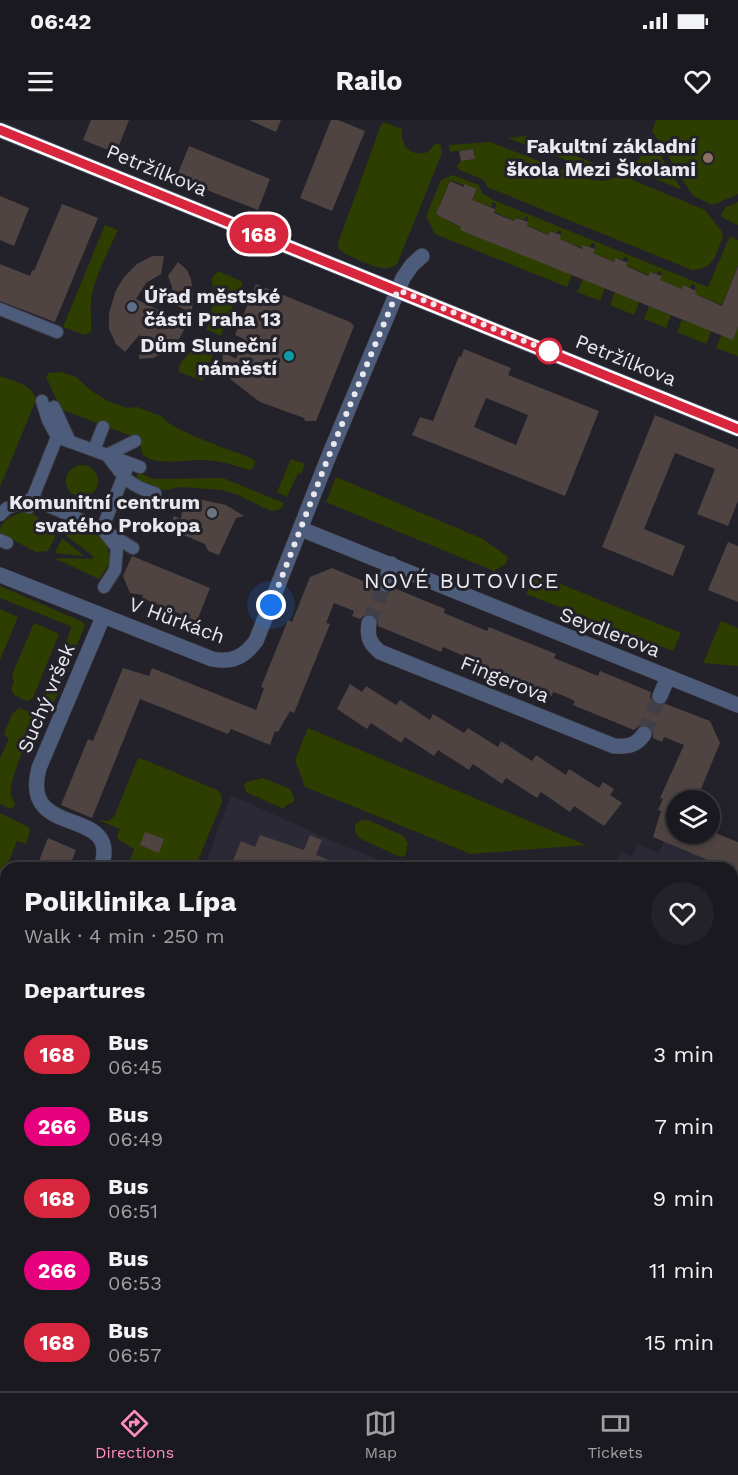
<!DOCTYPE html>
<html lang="en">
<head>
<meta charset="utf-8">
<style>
  :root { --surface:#1a191f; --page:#232228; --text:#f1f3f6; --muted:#9fa0a4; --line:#38383d; --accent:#ff8ebb }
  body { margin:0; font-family:"Work Sans",sans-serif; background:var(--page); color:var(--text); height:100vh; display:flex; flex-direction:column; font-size:22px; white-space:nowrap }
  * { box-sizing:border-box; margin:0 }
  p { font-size:20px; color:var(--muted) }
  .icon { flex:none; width:33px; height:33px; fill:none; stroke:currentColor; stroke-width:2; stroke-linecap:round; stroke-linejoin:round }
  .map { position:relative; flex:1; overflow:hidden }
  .details { position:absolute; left:0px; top:742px; width:738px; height:530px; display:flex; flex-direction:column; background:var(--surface); border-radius:18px 18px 0 0; box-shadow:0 3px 9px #0003,0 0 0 2px var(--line) }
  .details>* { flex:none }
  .badge { padding:0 12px; border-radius:20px; font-size:21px; line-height:39px }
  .fabs { position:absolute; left:666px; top:670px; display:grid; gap:12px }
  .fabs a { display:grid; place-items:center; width:54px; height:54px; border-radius:50%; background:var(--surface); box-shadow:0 3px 9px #0003,0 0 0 2px var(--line); font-size:30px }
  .you { position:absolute; width:30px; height:30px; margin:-15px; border:4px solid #fff; border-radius:50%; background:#1a73e8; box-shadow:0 0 0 9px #1a73e833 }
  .map>.badge { position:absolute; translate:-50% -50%; box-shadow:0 0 0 3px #fff }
  h2 { padding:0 24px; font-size:22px; line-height:54px }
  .round { display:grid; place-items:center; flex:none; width:63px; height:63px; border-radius:32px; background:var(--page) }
  .summary { display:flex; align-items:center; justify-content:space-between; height:102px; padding:0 24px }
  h1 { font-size:28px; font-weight:700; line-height:45px }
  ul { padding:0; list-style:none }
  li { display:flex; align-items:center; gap:18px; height:72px; padding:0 24px }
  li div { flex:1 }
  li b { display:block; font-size:22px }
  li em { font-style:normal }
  li .badge { min-width:66px; font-weight:700; text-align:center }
  .status { display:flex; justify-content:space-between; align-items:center; height:42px; padding:0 30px; background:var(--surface); direction:ltr }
  .status svg { height:16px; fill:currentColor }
  header { display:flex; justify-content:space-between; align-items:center; height:78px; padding:0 24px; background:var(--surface); font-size:27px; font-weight:700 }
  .tab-bar { display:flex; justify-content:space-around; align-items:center; height:84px; border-top:2px solid var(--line); background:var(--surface); font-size:16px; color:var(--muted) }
  .tab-bar a { display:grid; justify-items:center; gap:3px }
  .tab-bar .selected { color:var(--accent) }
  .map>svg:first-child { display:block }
</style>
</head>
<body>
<div class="status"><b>06:42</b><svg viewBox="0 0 49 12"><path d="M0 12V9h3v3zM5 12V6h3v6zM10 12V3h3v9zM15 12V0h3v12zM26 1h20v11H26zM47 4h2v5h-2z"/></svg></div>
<header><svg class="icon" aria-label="menu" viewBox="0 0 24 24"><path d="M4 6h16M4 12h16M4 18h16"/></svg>Railo<svg class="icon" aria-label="heart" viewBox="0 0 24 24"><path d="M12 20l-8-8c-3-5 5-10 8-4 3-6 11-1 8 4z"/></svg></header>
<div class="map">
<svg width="738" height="1271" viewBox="0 0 738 1271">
  <rect width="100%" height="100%" fill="#232129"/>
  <!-- built -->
  <path fill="#2c2937" d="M231,675l113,51 56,22h-196z
    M664,721l51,22 -2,5h-99l7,-16 11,5 5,-13 22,9z"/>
  <!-- green -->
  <path fill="#2e3e01" d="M656,0h82v74l-25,11 -20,-9 -41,-65z
    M384,2l18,7c-2,17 8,28 26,23l8,-9 5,2 1,8 -45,111c-14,12 -38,-5 -53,-11l-5,-4 -1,-6 43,-118z
    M526,16l85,34h-18l-86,-32z
    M649,17l31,50v2l-44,-18v-5z
    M490,22l96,37 17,2 20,-5 82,34 17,22 1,5c-8,18 -8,32 -31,33l-205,-83 -3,-7 -26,-11 -1,-3 4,-5 13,-2 -1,-10 -23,3 -1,-7z
    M453,55l26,10 3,8 11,7 215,87 22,-51 8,4v25l-16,40 -27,-11v-9l-3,-1 -2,4 -7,-3 -1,4 -22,-9 2,-8 -3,-1 -2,3 -7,-2 -1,3 -23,-9 2,-8 -4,-1 -1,3 -6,-2 -2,4 -22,-9 3,-8 -4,-2 -2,4 -6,-2 -2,3 -22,-9 1,-8 -2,-1 -2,3 -7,-2 -2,3 -21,-8 1,-9 -2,-1 -2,4 -7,-3 -2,4 -21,-9 2,-8 -3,-2 -2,5 -7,-3 -2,4 -11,-5 6,-14 -27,-9 -14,34 15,6 -1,2 122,53 -5,12 -132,-53 -9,-18 15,-36z
    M738,82v23l-15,-7 -2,-4 5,-7z
    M105,105l13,5c-8,18 -23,46 -26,65 -3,13 0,25 -1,37l-6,3 -22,-8z
    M218,151l25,11 -22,54 -15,-7c5,-10 4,-21 10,-30l-5,-20z
    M583,159l22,9 -5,13 -23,-9z
    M615,172l24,10 -5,13 -24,-10z
    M649,186l22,9 -5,13 -22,-9z
    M682,200l30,10 -6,14 -29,-12z
    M738,207v29l-22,-8 6,-14 11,5z
    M197,225l17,7 -11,29 -24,-9c-3,-10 12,-18 18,-27z
    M61,252l15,5 17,15 15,9 19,7 10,-1 26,10c6,13 71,34 88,41l4,4 -1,5 -4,3c-15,-4 -31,-10 -47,-10 -19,-1 -44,7 -60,-5l-3,-11 -6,-7 -73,-28 -15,-32 3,-4z
    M0,256c13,5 34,9 36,24l-36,87z
    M291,339l14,5 -4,10 -3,-1 -11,24 -10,-5z
    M66 361a16 16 0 1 1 32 0a16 16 0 1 1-32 0Z
    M139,353l15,6 69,-1 61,25c-1,6 -7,8 -13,8l-33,-16 -15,-5 -43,-3 -13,3 -10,-1 -14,-4 -7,-6 1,-4z
    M336,357l147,62 25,18 -2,7 -12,7 -168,-69z
    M27,389l27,22 1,6 -7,14 -12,1 -36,-19c0,-16 15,-16 27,-24z
    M67,407l28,7 10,7 6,21 -12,17 -45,-21 38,1 1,-3 -29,-22z
    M62,418l22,18 -29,-3z
    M536,454l145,59 -8,18 -147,-57z
    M0,466l83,36 2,3 -30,75 -5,8 -8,-2 -2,-7 13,-27 2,-1 16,-42 -1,-3 -70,-28z
    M0,489l18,8 -18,43z
    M721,501l17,7v38l-35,-3z
    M34,503l25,11 -26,64 -6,3 -13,-6 -3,-6 3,-8 -2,-6z
    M19,588l11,4 5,5c-4,18 -28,64 -24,79 1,3 4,6 4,9l-4,4 -11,-5v-46l9,-19 -5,-5 8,-20z
    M308,608l278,117 -115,9 -166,-67 -10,-27z
    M138,638l12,4 67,28 4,4 1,8 -27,66h-42l-21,-8 -3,3 5,-14 -15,-9 -2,-4 3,-7 -22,-9 11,1 6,-6z
    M263,658l27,11 4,9v4l-9,4 -1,3 -38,-17 -2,-7 3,-3z
    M0,693l28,14 2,4 -4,13 -9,-3 -11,27v19l-6,-7z
    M362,700h6l36,16 4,8 -3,12 -5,1 -41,-19 -4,-7v-7z
    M0,1091l6,4v56l-6,-3z
    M738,1104v53l-6,3v-54z
    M738,1217v54h-154l17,-5h131v-46z"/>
  <!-- building -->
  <path fill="#4f4441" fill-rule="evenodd" d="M91,0h38l-13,33 -33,-13z
    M249,0h32l-5,12z
    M331,0h7l27,11 -33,80 -32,-13z
    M189,26l81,33 -12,31 -82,-32z
    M473,29l2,10 -14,2 -2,-10z
    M450,61l14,6v-3l13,5 -5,11 23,9 -1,4 20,8 3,-3 11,4 -1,4 21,9 2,-4 11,4 -1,4 22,10 1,-4 12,4 -2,4 21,9 2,-4 12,5 -2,3 22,10 2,-4 12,4 -2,4 22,9 1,-4 13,6 -1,3 27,12 16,-40v61l-5,13 -273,-110 1,-3 -25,-13z
    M0,76l29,12 -15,38 -14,-6z
    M62,84l36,14 -43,104 -55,-21v-37l30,12 2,-6 2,1z
    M152,136h12l-3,18 -15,9 -10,16 25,12 24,17 -7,13 -10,10 -15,7 -14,1 1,-25 -15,18 -9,-8 -7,-15v-16l7,-23 8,-13 13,-13z
    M178,142l9,8 4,9 2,16 -1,18 -21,-10 1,-16 -4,-11z
    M256,164l94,38 4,4 -38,95h-11l-1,-3 -44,-16 -30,-23 -7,-17 -1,-11 14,8 8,-20 -9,-4z
    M464,229l47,19 -3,7 91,36 -34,85 -153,-61 8,-18 13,4 26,-65 2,1zM486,278l42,17 -12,30 -42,-18z
    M655,295l83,34v52l-10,25 -31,-12 18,-45 -40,-16 -31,76 41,17 -12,30 -71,-29z
    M199,379l27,6 18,11 -8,2 -17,37 -11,-4 -3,-7 -36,-15 5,-13 7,3 2,-17z
    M728,422l10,4v56l-30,-12z
    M132,436l78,32 -13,33 -55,-23 1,-3 -13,-2 -7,-17z
    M332,448l43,18 7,7h6l6,-5 51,21 -1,4 43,18 2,-4 67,27 -2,4 44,18 2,-5 51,21 -1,6 6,7 10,-1 44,17 10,22 -24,58h-20v33h34v-3l28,11v31l-6,-3v-2h-5l-74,-31 8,-26 -3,-1 5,-11 -3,-1 24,-53 -20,-8 -2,5 -9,-4v-8l-7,-6 -6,1 -6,5 -61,-25 2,-4 -11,-5 -11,-4 -1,4 -89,-36 1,-4 -21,-9 -2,5 -63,-26v-6l-4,-5 -8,-1 -6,5 -8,-3 2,-5 -20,-8 -8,20 4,1 -36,89 -4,-2 -12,21 -3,-1 -5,14 -39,-16 -3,5 -88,-35 -48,119 -31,-13 27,-66 5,2 30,-73 26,8 3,-8 104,42 8,-22 -3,-1 27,-67 4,2 18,-45z
    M350,564l12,8 4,-6 30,19 4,-5 30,20 3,-6 31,19 4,-5 30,19 3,-6 31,20 4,-6 30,20 3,-6 30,19 4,-6 11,7 -4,6 12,8 -18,23 -30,-20 -4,6 -29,-20 -4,6 -31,-20 -4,6 -29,-20 -4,6 -31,-20 -4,6 -29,-19 -4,6 -30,-20 -4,6 -30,-20z
    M145,712l19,7 -5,14 -19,-8z
    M260,715l44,15 6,-15 12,5 -6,15 33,13h-119l11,-27 14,6z
    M48,718l28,12 -7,18h-33z"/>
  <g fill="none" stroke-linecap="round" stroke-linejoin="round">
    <!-- minor-tunnel -->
    <path stroke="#413f47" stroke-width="15" stroke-dasharray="15 8" stroke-linecap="butt" d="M369,503l16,-39
      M644,614l16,-38"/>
    <defs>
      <path id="pedestrian" d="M0,189l57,23
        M42,281l6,19 9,17
        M54,287l16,35
        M135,321l-28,14c15,21 23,32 48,38
        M94,330l9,-23
        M129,343l-27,66 31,19
        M29,387l28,-70 83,30
        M0,395l7,-7 25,-9 70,30 15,19 -2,22 -11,17
        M0,420l7,3"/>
      <path id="minor" d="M0,10l738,299
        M301,409l437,176
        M0,455l212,84c20,4 32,-2 44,-18l72,-183 75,-180 9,-13 10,-9
        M385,464l6,-20
        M369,503c-2,13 0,20 11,29l234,94c13,1 22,0 30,-12
        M660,576l8,-19
        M101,748c22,-65 -82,-26 -62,-100l64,-151
        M0,863l6,2
        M732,1035l6,-2
        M0,1039l6,3"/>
      <path id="secondary" d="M0,1166l6,3
        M732,1174l6,-3
        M0,1197l6,2
        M732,1203l6,-2
        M195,1266l22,5
        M522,1271l20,-5"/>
    </defs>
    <!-- pedestrian casing -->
    <use href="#pedestrian" stroke="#3f3d45" stroke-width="14"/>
    <!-- minor casing -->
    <use href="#minor" stroke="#3f3d45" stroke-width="16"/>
    <!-- secondary casing -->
    <use href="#secondary" stroke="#3f3d45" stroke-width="16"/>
    <!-- pedestrian -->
    <use href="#pedestrian" stroke="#4c5c7a" stroke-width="12"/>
    <!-- minor -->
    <use href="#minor" stroke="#4c5c7a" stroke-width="15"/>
    <!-- secondary -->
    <use href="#secondary" stroke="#627cac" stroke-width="15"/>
  </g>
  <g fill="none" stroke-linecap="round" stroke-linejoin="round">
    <defs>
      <path id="line" d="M0,10l738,299"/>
    </defs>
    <!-- line casing -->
    <use href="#line" stroke="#fff" stroke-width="14"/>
    <!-- line -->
    <use href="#line" stroke="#d7263d" stroke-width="9"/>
    <!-- walk -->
    <path stroke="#e9e8ee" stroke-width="6" stroke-dasharray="0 10.8" d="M271,485l57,-147 70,-168 151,61"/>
  </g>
  <!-- markers -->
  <circle fill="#8d6e63" stroke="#232129" stroke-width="2" cx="708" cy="38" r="6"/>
  <circle fill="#5c6f8a" stroke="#232129" stroke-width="2" cx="132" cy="187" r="6"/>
  <circle fill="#fff" stroke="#d7263d" stroke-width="3" cx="549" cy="231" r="12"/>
  <circle fill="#0f9aa8" stroke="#232129" stroke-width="2" cx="289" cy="236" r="6"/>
  <circle fill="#6b7280" stroke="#232129" stroke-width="2" cx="212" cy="393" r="6"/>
  <g text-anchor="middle" stroke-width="6" stroke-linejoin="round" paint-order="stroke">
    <!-- poi labels -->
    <g font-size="20" font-weight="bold" fill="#e9e8ee" stroke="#232129" text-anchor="end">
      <text x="696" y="33">Fakultní základní<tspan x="696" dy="23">škola Mezi Školami</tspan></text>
      <text x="144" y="183" text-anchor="start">Úřad městské<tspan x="144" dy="23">části Praha 13</tspan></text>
      <text x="277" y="232">Dům Sluneční<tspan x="277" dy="23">náměstí</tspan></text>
      <text x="200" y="389">Komunitní centrum<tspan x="200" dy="23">svatého Prokopa</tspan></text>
    </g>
    <!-- street labels -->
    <g font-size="20" fill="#e9e8ee" stroke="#232129">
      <text transform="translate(157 50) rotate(22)" y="7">Petržílkova</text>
      <text transform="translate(626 240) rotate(22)" y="7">Petržílkova</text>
      <text transform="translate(177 500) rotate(20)" y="7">V Hůrkách</text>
      <text transform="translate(610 512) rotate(21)" y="7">Seydlerova</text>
      <text transform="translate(505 559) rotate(22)" y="7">Fingerova</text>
      <text transform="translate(46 578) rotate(-67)" y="7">Suchý vršek</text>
    </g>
    <!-- quarter labels -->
    <g font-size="22" letter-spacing="1.5" fill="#e9e8ee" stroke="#232129">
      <text x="462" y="468">NOVÉ BUTOVICE</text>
    </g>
  </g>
</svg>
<div class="fabs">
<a><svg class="icon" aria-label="layers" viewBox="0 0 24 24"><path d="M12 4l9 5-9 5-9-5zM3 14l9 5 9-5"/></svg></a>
</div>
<div class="you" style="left:271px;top:485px"></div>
<b class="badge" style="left:259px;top:114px;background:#d7263d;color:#fff">168</b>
<section class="details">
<div class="summary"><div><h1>Poliklinika Lípa</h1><p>Walk · 4 min · 250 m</p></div><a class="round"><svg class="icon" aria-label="heart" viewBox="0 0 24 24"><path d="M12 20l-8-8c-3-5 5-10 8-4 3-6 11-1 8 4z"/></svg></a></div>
<h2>Departures</h2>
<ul>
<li><span class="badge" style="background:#d7263d;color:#fff">168</span><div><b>Bus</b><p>06:45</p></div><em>3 min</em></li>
<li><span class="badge" style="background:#e6007e;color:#fff">266</span><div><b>Bus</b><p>06:49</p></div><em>7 min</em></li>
<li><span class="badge" style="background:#d7263d;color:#fff">168</span><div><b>Bus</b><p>06:51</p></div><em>9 min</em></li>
<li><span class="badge" style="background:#e6007e;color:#fff">266</span><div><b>Bus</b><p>06:53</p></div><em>11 min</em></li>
<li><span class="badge" style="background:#d7263d;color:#fff">168</span><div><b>Bus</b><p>06:57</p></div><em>15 min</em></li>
</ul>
</section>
</div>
<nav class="tab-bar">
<a class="selected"><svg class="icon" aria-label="directions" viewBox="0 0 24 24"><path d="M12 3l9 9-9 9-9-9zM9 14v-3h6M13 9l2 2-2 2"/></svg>Directions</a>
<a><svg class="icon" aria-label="map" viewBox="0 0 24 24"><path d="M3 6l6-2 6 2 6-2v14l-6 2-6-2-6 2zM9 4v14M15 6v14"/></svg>Map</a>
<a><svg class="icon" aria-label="tickets" viewBox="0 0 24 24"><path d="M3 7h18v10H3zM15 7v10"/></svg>Tickets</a>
</nav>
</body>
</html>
